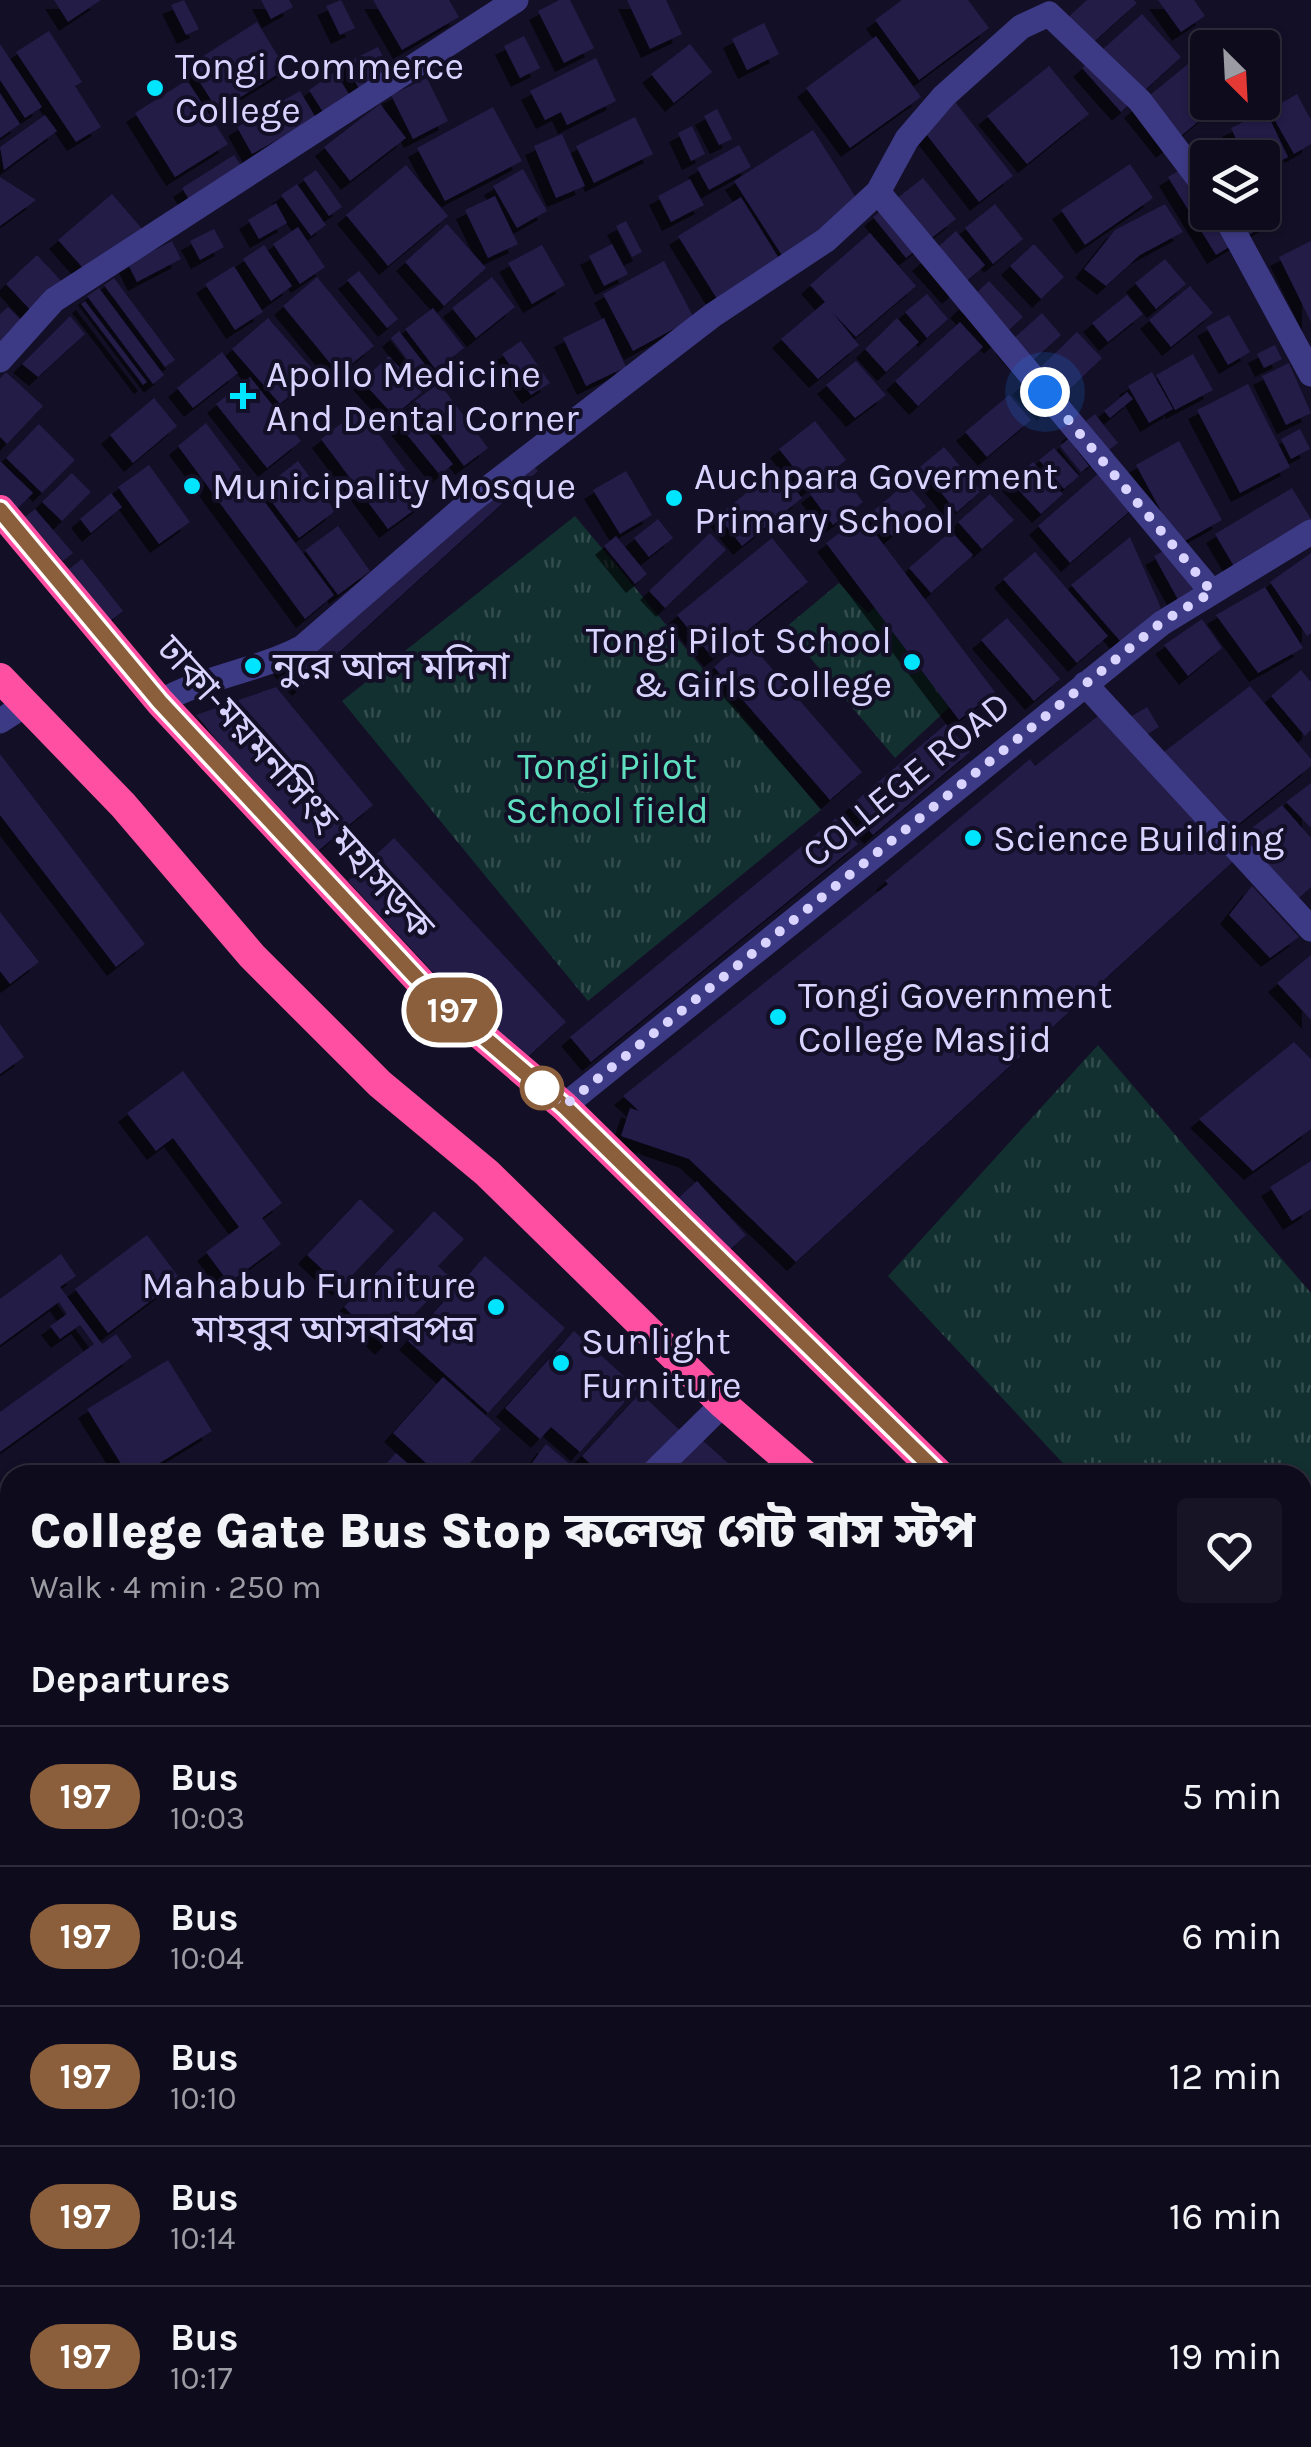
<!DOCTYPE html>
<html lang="en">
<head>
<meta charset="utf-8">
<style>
  :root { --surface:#0e0b1c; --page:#171425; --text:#f1f3f6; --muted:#9b9ba3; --line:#2e2b3b }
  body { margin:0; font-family:Karla,"Noto Sans Bengali",sans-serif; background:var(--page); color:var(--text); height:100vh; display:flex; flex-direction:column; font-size:38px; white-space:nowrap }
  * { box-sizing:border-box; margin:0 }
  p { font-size:32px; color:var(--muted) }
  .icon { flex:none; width:55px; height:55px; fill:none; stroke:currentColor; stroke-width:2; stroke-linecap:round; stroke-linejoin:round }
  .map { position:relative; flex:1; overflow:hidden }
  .details { position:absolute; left:0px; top:1465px; width:1312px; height:982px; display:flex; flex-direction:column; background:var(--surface); border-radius:30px 30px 0 0; box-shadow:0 2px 8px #0004,0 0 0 2px var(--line) }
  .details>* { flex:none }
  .badge { padding:0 20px; border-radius:32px; font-size:35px; line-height:65px }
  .needle { width:65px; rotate:156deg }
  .controls { position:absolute; left:1190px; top:30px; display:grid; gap:20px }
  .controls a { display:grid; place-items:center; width:90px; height:90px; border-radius:10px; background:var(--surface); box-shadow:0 2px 8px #0004,0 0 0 2px var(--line); font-size:50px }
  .you { position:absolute; width:50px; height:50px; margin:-25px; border:8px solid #fff; border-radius:50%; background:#1a73e8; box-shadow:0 0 0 15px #1a73e833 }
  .map>.badge { position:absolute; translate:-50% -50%; box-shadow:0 0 0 5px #fff }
  h2 { padding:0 30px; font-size:38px; line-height:90px }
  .round { display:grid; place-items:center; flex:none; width:105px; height:105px; border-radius:10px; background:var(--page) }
  .summary { display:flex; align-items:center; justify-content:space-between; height:170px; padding:0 30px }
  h1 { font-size:48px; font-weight:800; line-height:75px }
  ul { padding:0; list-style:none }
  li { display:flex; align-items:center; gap:30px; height:140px; padding:0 30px; border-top:2px solid var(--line) }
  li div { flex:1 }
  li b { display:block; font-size:38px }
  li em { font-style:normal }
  li .badge { min-width:110px; font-weight:700; text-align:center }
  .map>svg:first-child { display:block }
</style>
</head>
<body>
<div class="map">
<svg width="1311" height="2447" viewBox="0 0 1311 2447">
  <defs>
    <pattern id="park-tufts" width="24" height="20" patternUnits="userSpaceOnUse" patternTransform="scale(2.5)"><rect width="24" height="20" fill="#12302f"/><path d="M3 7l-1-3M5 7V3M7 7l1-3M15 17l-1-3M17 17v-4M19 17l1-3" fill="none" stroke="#344d4e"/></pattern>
    <filter id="shadow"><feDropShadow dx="-9" dy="9" stdDeviation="0" flood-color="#0009"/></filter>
  </defs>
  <rect width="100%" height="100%" fill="#130f26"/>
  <!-- park -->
  <path fill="url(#park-tufts)" d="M575,516l246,294 -233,191 -246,-300z
    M839,583l29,30 22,-18 79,94 -74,69 -110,-130z
    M1098,1045l213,248v208l-8,9 -1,-35h-228l-186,-199z"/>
  <!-- building -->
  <path fill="#241b47" filter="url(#shadow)" d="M54,0h47l-33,22z
    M184,0l15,29 -13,6 -15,-30z
    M261,0h28l4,7 -22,12z
    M341,0l14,28 -15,7 -14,-29z
    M373,0h76l10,17 -57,33z
    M559,0h11l24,48 -30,15 -26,-52z
    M627,0h39l16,34 -32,15z
    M902,0h66l21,28 -70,52 -44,-60z
    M1087,0h47l3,3 -50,45 -23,-27z
    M1158,0h36l11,16 -24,16z
    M1142,14l39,43 -60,55 -39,-44z
    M257,22l29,47 -68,42 -29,-46z
    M764,23l15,31 -32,16 -15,-31z
    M49,31l33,51 -7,4 26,41 -25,15 -60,-90z
    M524,36l16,32 -20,10 -16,-32z
    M876,36l45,61 -71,51 -44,-60z
    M0,44l42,63 -17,11 -25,-38z
    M690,44l22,28 -38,31 -23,-29z
    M378,47l15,28 -33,16 -14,-28z
    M596,58l20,43 -49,24 -6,-13 -16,8 -15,-29z
    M1188,64l20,24v14h14l-57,47 -32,-40z
    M1049,66l40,48 -62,50 -40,-48z
    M335,72l14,22 -26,18 -14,-22z
    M427,78l21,43 -35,18 -22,-44z
    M187,80l41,64 -53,33 -40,-64z
    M300,91l16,27 -64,36 -15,-27z
    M0,93l20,31 -20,14z
    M949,94l64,82 -34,26 -63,-81z
    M1297,94l14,26v24l-17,10 -25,-44z
    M380,104l26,34 -56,43 -26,-34z
    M493,107l29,54 -77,40 -28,-53z
    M717,109l15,30 -13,6 -15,-29z
    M1266,111l22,46 -26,13v-12h-17l-14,-30z
    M45,115l12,16 -53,39 -4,-23z
    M635,117l18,37 -59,29 -18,-37z
    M692,126l13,28 -14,7 -13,-28z
    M813,130l49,77 -79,50 -49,-76z
    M562,134l23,52 -29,12 -22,-52z
    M1227,141l11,17h-30v54h54v-14l13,21 -59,36 -48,-78z
    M739,145l12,22 -42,23 -12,-22z
    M234,155l12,18 -53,33 -11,-18z
    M1130,164l23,34 -68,47 -24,-35z
    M406,165l42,51 -60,50 -42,-51z
    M523,169l24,42 -30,17 -24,-42z
    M316,170l26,37 -13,9 -26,-37z
    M0,177l36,23 -36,26z
    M923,178l33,41 -50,39 -33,-41z
    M690,179l14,26 -33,17 -13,-26z
    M297,184l29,41 -15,11 -30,-41z
    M112,194l32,37 -53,46 -33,-37z
    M495,196l23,48 -30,14 -23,-48z
    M741,197l39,63 -63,39 -39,-63z
    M276,203l11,20 -28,16 -11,-19z
    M995,204l28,35 -30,25 -28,-36z
    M1165,204l18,28 -43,23 -34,31 -22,-17 31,-39z
    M626,221l16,31 -10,5 -16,-31z
    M447,224l39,44 -42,38 -39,-44z
    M298,227l27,40 -25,17 -27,-40z
    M214,229l10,18 -24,13 -10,-19z
    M956,231l29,34 -34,30 -30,-33z
    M870,233l46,53 -60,51 -24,-25 27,33 -41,34 -37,-40 44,-37 -15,-17z
    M172,241l9,18 -44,23 -9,-18z
    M1311,241v81l-32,-65z
    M612,244l16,30 -24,12 -15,-30z
    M1034,244l30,33 -23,22 -31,-33z
    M264,245l28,41 -21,15 -28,-42z
    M542,245l23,40 -33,19 -24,-41z
    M37,255l30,32 -31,29 -30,-32z
    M1165,259l21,25 -30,25 -21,-26z
    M664,261l30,57 -61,33 -30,-57z
    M234,266l29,46 -28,18 -30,-46z
    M359,271l39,48 -11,9 -40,-48z
    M317,277l57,69 -35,28 -56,-68z
    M492,277l23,30 -39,31 -24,-30z
    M114,278l61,82 -10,7 -61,-82z
    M989,281l34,36 -30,28 -34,-36z
    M1190,286l23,27 -42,34 -22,-27z
    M99,288l65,87 -11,9 -66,-88z
    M927,294l21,25 -21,19 -22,-26z
    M1127,295l16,19 -35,28 -16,-19z
    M85,301l62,81 -4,3 -62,-81z
    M8,307l17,17 -25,23v-33z
    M433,308l31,40 -28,22 -31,-41z
    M1042,313l19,22 -36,33 -20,-22z
    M1229,315l21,37 -22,13 -22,-38z
    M70,316l15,18 -47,43 -16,-13z
    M268,318l48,55 -36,31 -48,-55z
    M604,318l22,49 -40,19 -23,-48z
    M897,318l22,24 -33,30 -21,-23z
    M960,322l23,25 -65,59 -23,-25z
    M399,331l31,40 -9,7 -30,-40z
    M1077,332l25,26 -56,54 -25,-26z
    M521,341l29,42 -19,12 -29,-41z
    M1275,345l7,14 -18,9 -7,-14z
    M222,352l16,21 -45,35 -16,-20z
    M1193,354l20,36 -38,20 -19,-35z
    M389,356l33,36 -28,24 -32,-35z
    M856,361l30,34 -31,23 -29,-33z
    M1289,363l22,50 -25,12 -24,-49z
    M6,372l37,34 -36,38 -7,-7v-59z
    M1152,372l21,37 -24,14 -21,-37z
    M250,377l51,64 -34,27 -51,-64z
    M439,383l49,65 -24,18 -49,-65z
    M1248,384l42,83 -50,26 -43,-83z
    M1127,392l6,7 -23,19 -6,-7z
    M1009,395l22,25 -44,37 -22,-25z
    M154,398l23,28 -44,37 -23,-28z
    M360,409l68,91 -40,29 -67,-90z
    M412,414l41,50 -13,11 -41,-50z
    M1095,414l23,29 -24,19 -24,-29z
    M815,421l31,39 -36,28 -31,-39z
    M206,423l128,172 -29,24 -127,-173z
    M39,424l36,36 -33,33 -36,-35z
    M1300,429l10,20 -19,10 -10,-20z
    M1068,439l21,27 -8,6 -21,-26z
    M1179,441l43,79 -43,24 -43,-79z
    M944,447l37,44 -24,21 -37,-45z
    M1054,448l25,28 -15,13 -25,-29z
    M519,450l19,21 -237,216 -19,-21z
    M0,461l33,32 -17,17 -16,-16z
    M298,461l37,50 -36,27 -37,-49z
    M1033,462l30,32 -22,20 -30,-32z
    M149,465l41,57 -31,22 -41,-57z
    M1107,466l32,37 -69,60 -32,-37z
    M778,467l24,31 -60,48 -24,-30z
    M626,471l26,44 -32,19 -27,-44z
    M840,472l23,30 -30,23 -23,-31z
    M72,473l19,19 -29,29 -20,-19z
    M906,483l20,23 -34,30 -21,-23z
    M1292,488l19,31v21l-69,40 -27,-46z
    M111,493l11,14 -31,26 -11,-14z
    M990,494l24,26 -32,29 -24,-27z
    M35,509l38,44 -10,8 -38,-44z
    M862,516l133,176 -36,28 -133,-177z
    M658,519l15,19 -24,19 -15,-19z
    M338,526l32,45 -32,24 -33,-45z
    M951,531l22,24 -42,38 -22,-25z
    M710,533l16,17 -61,58 -16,-17z
    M616,536l31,38 -12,10 -31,-38z
    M1130,537l31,71 -40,34 -50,-57z
    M772,538l36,44 -95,76 -36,-43z
    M1176,544l26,48 -21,13 -27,-49z
    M1035,552l73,84 -31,27 -74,-84z
    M1311,553v80l-4,3 -37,-54z
    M82,559l41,52 -13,10 -41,-52z
    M1265,587l38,61 -45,25 -42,-58z
    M1007,618l53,61 -26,22 -53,-61z
    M1202,619l20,29 -34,28 -24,-31z
    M746,639l116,133 -32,28 -116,-133z
    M1301,670l10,12v48l-6,6 -34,-40z
    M1250,686l61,73v7l-81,65 -70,-76z
    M276,687l97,118 -61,51 -116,-141z
    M1147,707l12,20 -21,13 -13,-20z
    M1098,716l138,143 -440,403 -107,-103 -68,-23 9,-28 9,3 -16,-15 265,-212 -3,-3 145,-122 5,7z
    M946,724l24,28 -97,83 -24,-28z
    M0,754l145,190 -29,23 -116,-152z
    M1311,783v45l-25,-26z
    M1282,805l29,33v49l-12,11 -59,-61z
    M836,818l22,26 -267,218 -21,-25z
    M394,838l172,184 -47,43 -171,-184z
    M1252,886l47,51 -29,21 -41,-43z
    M0,912l39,50 -29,22 -10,-13z
    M1311,955v65l-34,-37z
    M0,1024l24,33 -24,17z
    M1294,1042l17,17v70l-58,42 -54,-52z
    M183,1071l99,132 -20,15 19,26 -52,39 -23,-31 33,-25 -66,-89 -17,13 -29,-38z
    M1311,1161v48l-19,12 -22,-34z
    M697,1181l49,54 -22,20 -49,-54z
    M360,1199l34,32 -53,56 -34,-32z
    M434,1211l30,28 -26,27 12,11 -66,69 -40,-39z
    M147,1235l33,44 -72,54 -33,-44z
    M61,1254l15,22 -16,11 42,57 14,-10 16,23 -132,95v-40l94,-68 -14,-19 -20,14 -10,-13 17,-12 -8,-12 -59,43v-46z
    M485,1256l80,72 -77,85 -80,-72z
    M574,1331l63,57 -57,64 -29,-25 -11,12 -35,-31z
    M168,1360l44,71 -72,44h-12l-41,-66z
    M443,1377l58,52 -42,46h-20l-46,-42z
    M640,1393l43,40 -38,42h-43l-20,-19z
    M699,1437l30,27 -12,11h-54z
    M546,1444l37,31h-60z
    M396,1453l25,22h-45z
    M1302,1992l9,9v50l-9,8z
    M1311,2098v42l-9,-9v-25z
    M1302,2153l9,8v33l-9,8z
    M0,2204l10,21v19l-10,4z
    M1311,2322v61l-9,-7v-44z
    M1302,2383l9,8 -5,14 5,6v27l-9,-9z
    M50,2438h49l3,9h-49z
    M251,2438h28l5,9h-43z
    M832,2438h37l2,3 -11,6h-23z
    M1104,2438h34l5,9h-58z
    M1240,2438h53l5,7 -52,2z"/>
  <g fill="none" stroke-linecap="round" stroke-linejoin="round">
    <!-- minor -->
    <path stroke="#3d3a85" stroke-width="25" d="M878,192l334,400
      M1223,212l88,162
      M0,360l54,-60 462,-300
      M1085,684l226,245
      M160,702c46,-26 98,-31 143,-55l167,-145 243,-187 113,-75 52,-48 29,-53 37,-43 77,-69 28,-13 91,87 68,90
      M0,721l25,-16
      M564,1106l598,-483 149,-91
      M651,1475l72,-71
      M1302,1588l9,-7
      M0,1875l10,1
      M0,2437l10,-4
      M164,2438l1,9"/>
    <!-- highway -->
    <path stroke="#ff4fa3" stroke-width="30" d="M0,510l160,192 267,287 137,117 376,369
      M0,678l123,127 129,151 128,128 107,89 236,231 82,71
      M1302,1818l9,8
      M1302,1953l9,9"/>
  </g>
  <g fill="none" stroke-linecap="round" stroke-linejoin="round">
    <defs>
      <path id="line" d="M0,510l160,192 267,287 137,117 376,369"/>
    </defs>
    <!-- line casing -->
    <use href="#line" stroke="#fff" stroke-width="22"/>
    <!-- line -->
    <use href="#line" stroke="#8b5e3c" stroke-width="15"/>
    <!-- walk -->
    <path stroke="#d9d4ff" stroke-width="10" stroke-dasharray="0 18" d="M542,1088l22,18 598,-484 50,-30 -167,-200"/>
  </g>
  <!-- markers -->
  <g fill="#00e5ff" stroke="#130f26" stroke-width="4">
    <circle cx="155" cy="88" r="10"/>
    <path d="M238 381h10v10h10v10h-10v10h-10v-10h-10v-10h10z"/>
    <circle cx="192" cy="486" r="10"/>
    <circle cx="674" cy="498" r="10"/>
    <circle cx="912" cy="662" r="10"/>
    <circle cx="253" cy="666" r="10"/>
    <circle cx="973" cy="838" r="10"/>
    <circle cx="778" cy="1017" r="10"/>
    <circle cx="496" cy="1307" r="10"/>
    <circle cx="561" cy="1363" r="10"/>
  </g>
  <circle fill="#fff" stroke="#8b5e3c" stroke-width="5" cx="542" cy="1088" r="20"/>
  <g text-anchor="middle" stroke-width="8" stroke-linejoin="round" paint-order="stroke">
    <!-- poi labels -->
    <g font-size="38" fill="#d9d4ff" stroke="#130f26" text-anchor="start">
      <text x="175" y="79">Tongi Commerce<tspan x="175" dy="44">College</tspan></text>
      <text x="266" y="387">Apollo Medicine<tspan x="266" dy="44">And Dental Corner</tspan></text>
      <text x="694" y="489">Auchpara Goverment<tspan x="694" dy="44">Primary School</tspan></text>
      <text x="212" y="499">Municipality Mosque</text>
      <text x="892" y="653" text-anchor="end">Tongi Pilot School<tspan x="892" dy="44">&amp; Girls College</tspan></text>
      <text x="273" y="679">নুরে আল মদিনা</text>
      <text x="993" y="851">Science Building</text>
      <text x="798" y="1008">Tongi Government<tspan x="798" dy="44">College Masjid</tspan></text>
      <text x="476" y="1298" text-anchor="end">Mahabub Furniture<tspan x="476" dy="44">মাহবুব আসবাবপত্র</tspan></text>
      <text x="581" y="1354">Sunlight<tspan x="581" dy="44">Furniture</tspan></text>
    </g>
    <!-- park labels -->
    <g font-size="38" fill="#5fe0c0" stroke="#130f26">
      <text x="607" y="779">Tongi Pilot<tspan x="607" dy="44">School field</tspan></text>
    </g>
    <!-- street labels -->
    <g font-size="38" fill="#d9d4ff" stroke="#130f26">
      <text transform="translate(906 779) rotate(-39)" y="13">COLLEGE ROAD</text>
      <text transform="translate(296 787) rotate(48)" y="13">ঢাকা-ময়মনসিংহ মহাসড়ক</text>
    </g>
  </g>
</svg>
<div class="controls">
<a><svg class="needle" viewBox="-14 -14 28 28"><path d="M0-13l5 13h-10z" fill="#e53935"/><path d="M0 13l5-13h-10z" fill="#9b9ba3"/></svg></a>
<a><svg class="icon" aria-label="layers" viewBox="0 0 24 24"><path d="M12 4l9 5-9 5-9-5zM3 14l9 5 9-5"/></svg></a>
</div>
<div class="you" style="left:1045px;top:392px"></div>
<b class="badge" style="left:452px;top:1010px;background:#8b5e3c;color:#fff">197</b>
<section class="details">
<div class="summary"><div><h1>College Gate Bus Stop কলেজ গেট বাস স্টপ</h1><p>Walk · 4 min · 250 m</p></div><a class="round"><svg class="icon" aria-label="heart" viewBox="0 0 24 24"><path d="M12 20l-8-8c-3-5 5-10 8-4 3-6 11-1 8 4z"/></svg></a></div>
<h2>Departures</h2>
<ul>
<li><span class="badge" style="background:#8b5e3c;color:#fff">197</span><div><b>Bus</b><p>10:03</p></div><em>5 min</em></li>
<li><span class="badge" style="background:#8b5e3c;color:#fff">197</span><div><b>Bus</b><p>10:04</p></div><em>6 min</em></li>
<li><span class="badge" style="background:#8b5e3c;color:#fff">197</span><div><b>Bus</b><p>10:10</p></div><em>12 min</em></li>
<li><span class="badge" style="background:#8b5e3c;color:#fff">197</span><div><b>Bus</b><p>10:14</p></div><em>16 min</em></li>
<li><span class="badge" style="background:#8b5e3c;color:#fff">197</span><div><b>Bus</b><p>10:17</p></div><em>19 min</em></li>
</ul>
</section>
</div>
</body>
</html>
